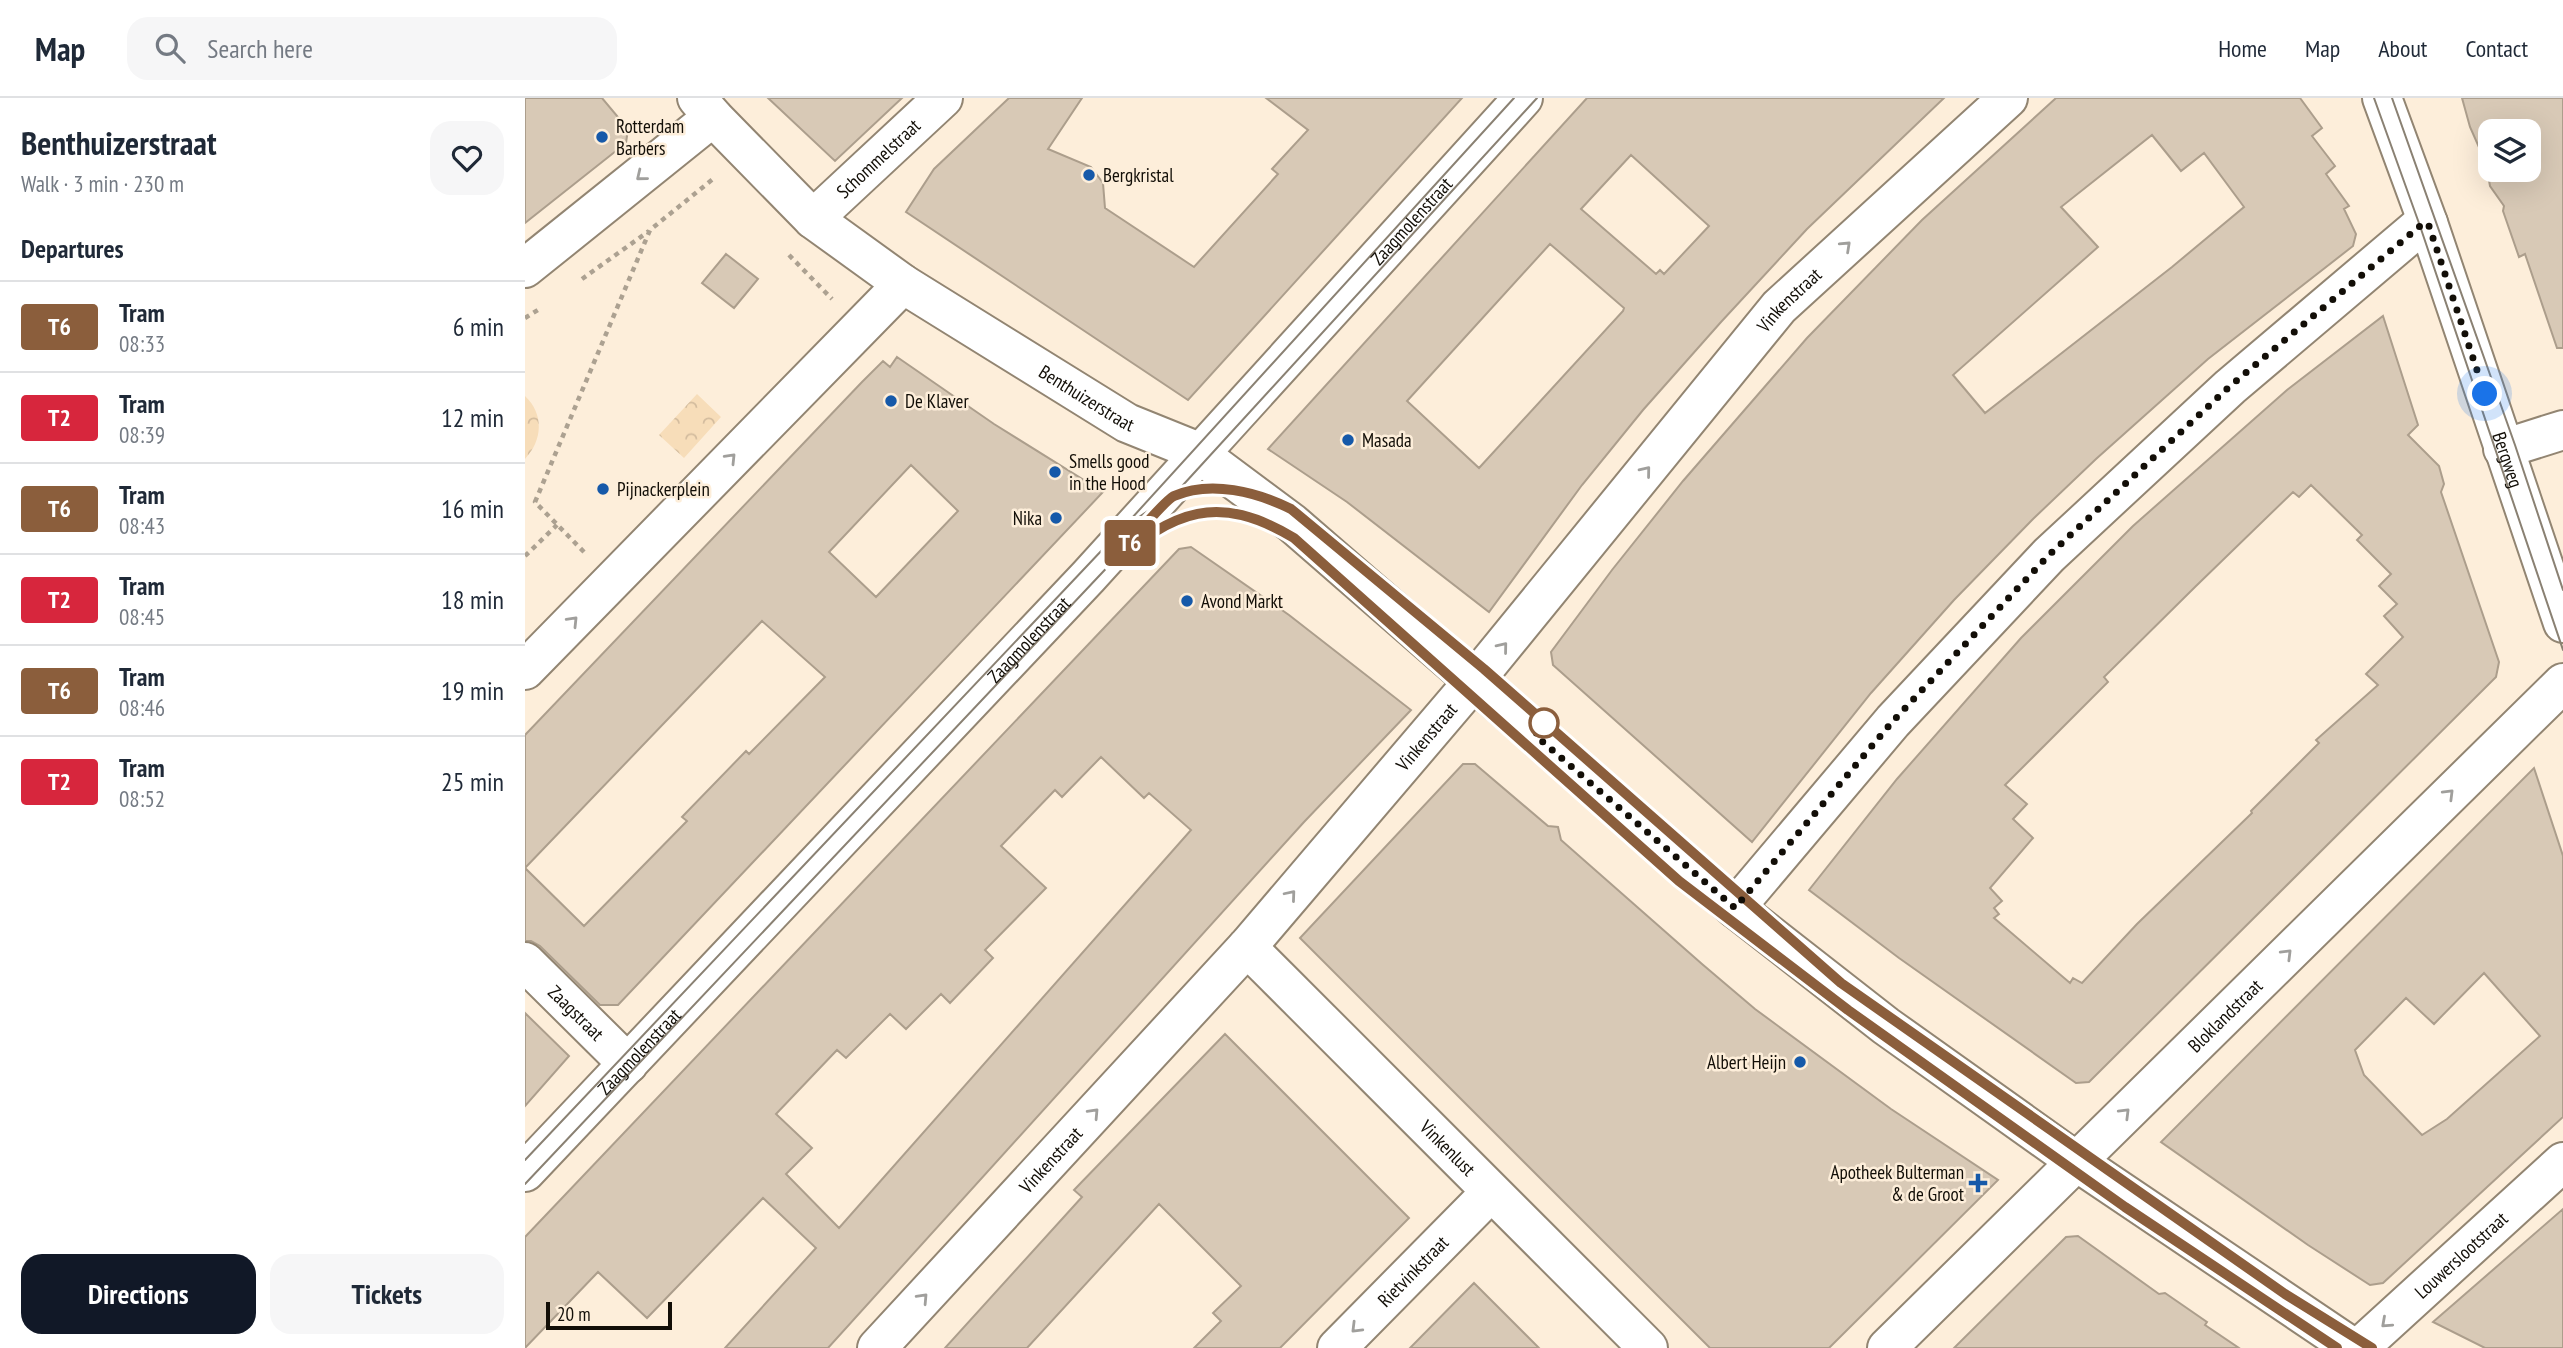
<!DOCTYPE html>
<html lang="en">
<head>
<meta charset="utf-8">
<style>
  :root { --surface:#fff; --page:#f6f6f7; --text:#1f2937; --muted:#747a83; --line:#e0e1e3; --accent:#111827 }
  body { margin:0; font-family:"PT Sans Narrow",sans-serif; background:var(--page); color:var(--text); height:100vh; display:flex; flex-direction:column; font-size:26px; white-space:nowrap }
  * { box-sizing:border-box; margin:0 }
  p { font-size:23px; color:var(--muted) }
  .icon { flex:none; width:38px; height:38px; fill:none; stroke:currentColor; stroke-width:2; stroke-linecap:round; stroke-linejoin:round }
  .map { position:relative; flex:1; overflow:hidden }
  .side { display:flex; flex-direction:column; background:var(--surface); width:525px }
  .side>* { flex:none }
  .badge { padding:0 14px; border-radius:5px; font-size:24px; line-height:46px }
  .tools { position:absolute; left:1953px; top:21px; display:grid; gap:14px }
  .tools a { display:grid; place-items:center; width:63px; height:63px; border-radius:14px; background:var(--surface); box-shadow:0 7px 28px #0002; font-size:35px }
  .scale { position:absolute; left:21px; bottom:18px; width:126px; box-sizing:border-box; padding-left:7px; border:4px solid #120e07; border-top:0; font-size:19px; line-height:24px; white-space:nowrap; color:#120e07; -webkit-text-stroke:5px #fdeeda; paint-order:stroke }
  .you { position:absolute; width:35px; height:35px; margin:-18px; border:5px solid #fff; border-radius:50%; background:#1a73e8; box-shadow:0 0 0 10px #1a73e833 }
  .map>.badge { position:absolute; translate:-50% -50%; box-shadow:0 0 0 4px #fff }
  h2 { padding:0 21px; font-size:26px; line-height:63px }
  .round { display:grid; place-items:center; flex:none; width:74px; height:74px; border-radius:21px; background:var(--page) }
  .summary { display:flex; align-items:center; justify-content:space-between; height:119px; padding:0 21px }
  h1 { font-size:33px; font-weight:700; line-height:52px }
  .primary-button { display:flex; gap:14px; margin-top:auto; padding:14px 21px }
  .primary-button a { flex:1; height:80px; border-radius:21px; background:var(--accent); color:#fff; font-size:28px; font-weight:700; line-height:80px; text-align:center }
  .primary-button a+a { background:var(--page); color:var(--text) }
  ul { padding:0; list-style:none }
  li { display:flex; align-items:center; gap:21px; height:91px; padding:0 21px; border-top:2px solid var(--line) }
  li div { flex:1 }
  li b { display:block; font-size:26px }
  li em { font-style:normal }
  li .badge { min-width:77px; font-weight:700; text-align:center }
  header { display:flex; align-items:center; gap:42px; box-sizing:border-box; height:98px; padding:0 35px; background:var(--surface); border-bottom:2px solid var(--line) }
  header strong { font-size:33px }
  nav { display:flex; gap:38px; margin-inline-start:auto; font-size:24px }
  .search { width:490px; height:63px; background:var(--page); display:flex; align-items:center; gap:18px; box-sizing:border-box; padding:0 24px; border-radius:21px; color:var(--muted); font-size:26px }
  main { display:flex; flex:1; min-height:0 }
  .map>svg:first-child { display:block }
</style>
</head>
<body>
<header>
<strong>Map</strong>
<div class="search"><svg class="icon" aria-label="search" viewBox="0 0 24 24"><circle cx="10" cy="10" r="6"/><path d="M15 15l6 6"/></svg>Search here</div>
<nav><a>Home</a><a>Map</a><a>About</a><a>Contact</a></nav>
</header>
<main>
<section class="side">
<div class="summary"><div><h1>Benthuizerstraat</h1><p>Walk · 3 min · 230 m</p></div><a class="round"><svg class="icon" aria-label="heart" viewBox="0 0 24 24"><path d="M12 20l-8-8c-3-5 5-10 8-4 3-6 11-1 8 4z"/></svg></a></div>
<h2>Departures</h2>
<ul>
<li><span class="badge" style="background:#8b5e3c;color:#fff">T6</span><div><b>Tram</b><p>08:33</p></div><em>6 min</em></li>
<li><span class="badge" style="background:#d7263d;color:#fff">T2</span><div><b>Tram</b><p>08:39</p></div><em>12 min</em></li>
<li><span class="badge" style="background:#8b5e3c;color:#fff">T6</span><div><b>Tram</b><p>08:43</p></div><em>16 min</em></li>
<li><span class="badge" style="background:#d7263d;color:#fff">T2</span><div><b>Tram</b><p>08:45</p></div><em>18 min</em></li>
<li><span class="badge" style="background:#8b5e3c;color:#fff">T6</span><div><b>Tram</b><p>08:46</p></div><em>19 min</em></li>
<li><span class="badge" style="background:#d7263d;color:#fff">T2</span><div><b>Tram</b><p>08:52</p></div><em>25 min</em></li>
</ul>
<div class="primary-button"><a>Directions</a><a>Tickets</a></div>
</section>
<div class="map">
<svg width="2038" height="1250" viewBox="0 0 2038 1250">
  <defs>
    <pattern id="park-crowns" width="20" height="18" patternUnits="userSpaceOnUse" patternTransform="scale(1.75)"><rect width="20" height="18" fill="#f7ddb9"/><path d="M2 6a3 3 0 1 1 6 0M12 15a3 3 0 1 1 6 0" fill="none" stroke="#d3bc9e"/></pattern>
  </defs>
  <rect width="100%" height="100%" fill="#fdeeda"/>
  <!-- park -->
  <path fill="url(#park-crowns)" d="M172,296l24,23 -37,41 -25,-23z
    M0,298c19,18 18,44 0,63z"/>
  <!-- building -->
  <path fill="#d8c9b6" stroke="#ac9e8c" stroke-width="2" fill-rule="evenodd" d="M0,0h77l26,31 -2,14 -101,80z
    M243,0h134l-67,63z
    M484,0h73l-34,51 43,18 12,16 2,25 89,59 84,-93 -6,-5 36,-39 -42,-32h196l-274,302 -282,-188 28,-43z
    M1062,0h357l-137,131 -86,93 -78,88 -61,75 -93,127 -142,-110 -79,-53zM1106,57l78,71 -45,48 -4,-4 -4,4 -75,-65zM1025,146l74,64 -1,3 -144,157 -72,-67z
    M1531,0h244l22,30 -10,8 23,30 -9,8 23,32 -5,3 12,25 -3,12 -145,113 -112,100 -63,60 -79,81 -83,93 -119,149 -199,-177 -2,-13 61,-82 71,-89 124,-143 115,-118zM1627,37l29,36 23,-18 40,54 -72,60 -187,146 -32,-38 145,-128 -37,-40z
    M1937,0h101v250h-6l-32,-94 -6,3 -16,-46 1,-5 -14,-20 -4,-23 -16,-36zM1965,33h39v39h-39z
    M201,156l32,25 -24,29 -32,-25z
    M1858,218l35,109 -10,10 31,31 5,18 -3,8 58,170 -3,15 -407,405 -13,1 -177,-125 -90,-68 88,-111 124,-141 112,-112 154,-136zM1786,387l51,50 -5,5 34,34 -12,12 18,18 -13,12 19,21 -37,37 12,11 -62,55 3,3 -68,68 1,2 -115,111 -55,59 -9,-5 -3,5 -76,-65 5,-4 -5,-6 8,-7 -12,-13 43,-50 -20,-19 14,-15 -22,-19 103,-103 -4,-5 91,-90 98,-95 6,5z
    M372,259l97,67 109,68 -485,513h-18l-60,-59 -9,-5h-6v-73l59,58 103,-105 -5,-4 64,-66 3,3 76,-77 -63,-56 -237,247v-133l337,-353 21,-21 7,6zM386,367l47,46 -82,86 -47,-45z
    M666,449l98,68 122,95 -107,112 -476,526h-103l91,-100 -53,-50 -116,120 -49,-46 -73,76v-111l654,-688zM576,659l43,41 5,-5 42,37 -352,398 -53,-54 26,-26 -36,-34 61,-64 9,8 44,-44 16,15 35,-35 9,9 43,-45 -8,-8 61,-62 -45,-42 54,-56 7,7z
    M938,666h12l73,62 10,1 3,13 141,124 53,45 136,100 107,71 -169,168h-119l-410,-410z
    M2009,670l29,88v261l-180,166 -13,2 -62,-40 -147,-103zM1959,875l56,63 -93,83 -25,16 -58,-60 -9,-25 51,-52 28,26z
    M0,915l44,43 -44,50z
    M700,936l184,184 -129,130h-86l27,-27 -8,-8 28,-27 -82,-82 -132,144h-82l137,-151 -8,-7z
    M2038,1111v139h-78l-52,-26z
    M1553,1138l81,58 6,-1 42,29 -2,3 34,23h-285l112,-111z
    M949,1185l65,65h-129z"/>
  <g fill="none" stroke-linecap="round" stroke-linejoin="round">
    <defs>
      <g id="minor">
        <path id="s1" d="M172,0l16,19 100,102 90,65 224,139 67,27 98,73 443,385 151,118 191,136 276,186"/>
        <path id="s2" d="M288,121l130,-121"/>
        <path d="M0,170l188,-151"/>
        <path d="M1978,351l60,-19"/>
        <path d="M0,572l378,-386"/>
        <path d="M1210,810l158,-187 156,-166 181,-168 190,-161 8,-3"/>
        <path id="s3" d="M722,849l401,401"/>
        <path id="s4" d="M0,864l103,102"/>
        <path id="s5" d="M352,1250l370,-401 237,-278 295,-362 229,-209"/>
        <path id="s6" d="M812,1250l154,-156"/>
        <path id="s7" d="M1362,1250l676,-665"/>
        <path id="s8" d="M1834,1250l204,-186"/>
      </g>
      <g id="tertiary">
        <path id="s9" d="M1857,0l46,125 135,400"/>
        <path id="s10" d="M0,1074l563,-595 435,-479"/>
      </g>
    </defs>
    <!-- minor casing -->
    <use href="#minor" stroke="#928572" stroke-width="42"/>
    <!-- tertiary casing -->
    <use href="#tertiary" stroke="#928572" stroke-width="42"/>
    <!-- path -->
    <path stroke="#aca191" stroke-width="4.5" stroke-dasharray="5 5" stroke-linecap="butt" d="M264,157l43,44
      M57,181l67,-48
      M0,220l16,-10
      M59,454l-49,-50 115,-272 63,-51
      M0,458l32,-31"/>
    <!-- minor -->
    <use href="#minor" stroke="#fff" stroke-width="38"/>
    <!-- tertiary -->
    <use href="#tertiary" stroke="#fff" stroke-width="38"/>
    <!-- tram -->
    <path stroke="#8a8173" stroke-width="2" d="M1849,0l46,128 143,424
      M1867,0l123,347 48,145
      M648,398l364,-398
      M596,432c15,-11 32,-24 50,-32 37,-18 85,-7 120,11l193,160 357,314 444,311 87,54
      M586,466c64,-53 106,-72 183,-26l385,343 149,115 297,211 212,141
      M0,1062l596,-630 393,-432
      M0,1086l591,-626"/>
  </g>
  <!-- one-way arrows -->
  <defs><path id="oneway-chevron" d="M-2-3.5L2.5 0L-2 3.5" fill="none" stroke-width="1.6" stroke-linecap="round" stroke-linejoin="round" transform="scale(1.75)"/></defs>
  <g stroke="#a09f9c">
    <use href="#oneway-chevron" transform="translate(116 78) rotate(141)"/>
    <use href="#oneway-chevron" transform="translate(1321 148) rotate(-43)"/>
    <use href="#oneway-chevron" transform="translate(206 360) rotate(-46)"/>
    <use href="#oneway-chevron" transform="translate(1121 373) rotate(-51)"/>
    <use href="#oneway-chevron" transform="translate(48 523) rotate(-46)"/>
    <use href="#oneway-chevron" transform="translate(978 549) rotate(-51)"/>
    <use href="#oneway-chevron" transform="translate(1924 696) rotate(-45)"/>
    <use href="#oneway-chevron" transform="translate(766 797) rotate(-50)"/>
    <use href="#oneway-chevron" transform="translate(1762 856) rotate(-45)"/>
    <use href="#oneway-chevron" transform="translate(569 1015) rotate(-47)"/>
    <use href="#oneway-chevron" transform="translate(1600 1015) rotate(-45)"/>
    <use href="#oneway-chevron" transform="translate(398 1200) rotate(-47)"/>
    <use href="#oneway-chevron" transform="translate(1861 1225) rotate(138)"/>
    <use href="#oneway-chevron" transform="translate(831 1230) rotate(135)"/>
  </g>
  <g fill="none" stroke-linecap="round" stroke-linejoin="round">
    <defs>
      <path id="line" d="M1812,1250l-212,-141 -277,-197 -169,-129 -385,-343c-77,-46 -119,-27 -183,26 11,-12 52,-63 63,-68 37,-16 83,-4 117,13l193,160 357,314 444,311 87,54"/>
    </defs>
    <!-- line casing -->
    <use href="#line" stroke="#fff" stroke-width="16"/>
    <!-- line -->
    <use href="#line" stroke="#8b5e3c" stroke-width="10"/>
    <!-- walk -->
    <path stroke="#120e07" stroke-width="7" stroke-dasharray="0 12.6" d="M1019,625l-9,12 200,173 158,-187 156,-166 180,-168 191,-161 8,-3 57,171"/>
  </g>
  <!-- markers -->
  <g fill="#1659a9" stroke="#fdeeda" stroke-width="2.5">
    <circle cx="77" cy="39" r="7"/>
    <circle cx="564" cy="77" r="7"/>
    <circle cx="366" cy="303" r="7"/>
    <circle cx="823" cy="342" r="7"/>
    <circle cx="530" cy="374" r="7"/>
    <circle cx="78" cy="391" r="7"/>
    <circle cx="531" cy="420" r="7"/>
    <circle cx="662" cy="503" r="7"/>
    <circle cx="1275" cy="964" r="7"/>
    <path d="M1449.5 1074.5h7v7h7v7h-7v7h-7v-7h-7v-7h7z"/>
  </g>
  <circle fill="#fff" stroke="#8b5e3c" stroke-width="3.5" cx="1019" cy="625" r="14"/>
  <g text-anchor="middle" stroke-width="5" stroke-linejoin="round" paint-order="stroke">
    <!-- poi labels -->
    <g font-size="19" fill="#120e07" stroke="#fdeeda" text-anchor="start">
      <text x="91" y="35">Rotterdam<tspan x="91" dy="22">Barbers</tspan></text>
      <text x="578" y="84">Bergkristal</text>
      <text x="380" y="310">De Klaver</text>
      <text x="837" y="349">Masada</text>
      <text x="544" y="370">Smells good<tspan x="544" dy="22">in the Hood</tspan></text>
      <text x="92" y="398">Pijnackerplein</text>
      <text x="517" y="427" text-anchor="end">Nika</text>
      <text x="676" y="510">Avond Markt</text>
      <text x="1261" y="971" text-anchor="end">Albert Heijn</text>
      <text x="1439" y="1081" text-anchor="end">Apotheek Bulterman<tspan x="1439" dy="22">&amp; de Groot</tspan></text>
    </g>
    <!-- street labels -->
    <g font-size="19" fill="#120e07" stroke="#fdeeda">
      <text dy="7" stroke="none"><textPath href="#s2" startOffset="89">Schommelstraat</textPath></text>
      <text dy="7" stroke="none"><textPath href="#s10" startOffset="1300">Zaagmolenstraat</textPath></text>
      <text dy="7" stroke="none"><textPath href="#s5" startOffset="1390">Vinkenstraat</textPath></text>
      <text dy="7" stroke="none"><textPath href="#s1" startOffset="495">Benthuizerstraat</textPath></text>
      <text dy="7" stroke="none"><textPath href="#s9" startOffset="383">Bergweg</textPath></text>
      <text dy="7" stroke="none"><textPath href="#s10" startOffset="733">Zaagmolenstraat</textPath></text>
      <text dy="7" stroke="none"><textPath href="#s5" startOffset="822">Vinkenstraat</textPath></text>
      <text dy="7" stroke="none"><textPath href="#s4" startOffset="72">Zaagstraat</textPath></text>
      <text dy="7" stroke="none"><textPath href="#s7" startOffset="474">Bloklandstraat</textPath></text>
      <text dy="7" stroke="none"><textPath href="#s10" startOffset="166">Zaagmolenstraat</textPath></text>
      <text dy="7" stroke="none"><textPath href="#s3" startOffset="284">Vinkenlust</textPath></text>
      <text dy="7" stroke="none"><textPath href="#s5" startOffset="256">Vinkenstraat</textPath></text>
      <text dy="7" stroke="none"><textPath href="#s8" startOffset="138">Louwerslootstraat</textPath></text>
      <text dy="7" stroke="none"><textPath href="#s6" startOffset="108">Rietvinkstraat</textPath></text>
    </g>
  </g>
</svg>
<div class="tools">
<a><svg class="icon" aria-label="layers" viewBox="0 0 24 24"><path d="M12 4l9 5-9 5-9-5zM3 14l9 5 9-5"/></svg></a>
</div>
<div class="scale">20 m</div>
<div class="you" style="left:1960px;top:296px"></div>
<b class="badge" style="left:605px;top:445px;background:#8b5e3c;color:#fff">T6</b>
</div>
</main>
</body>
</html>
